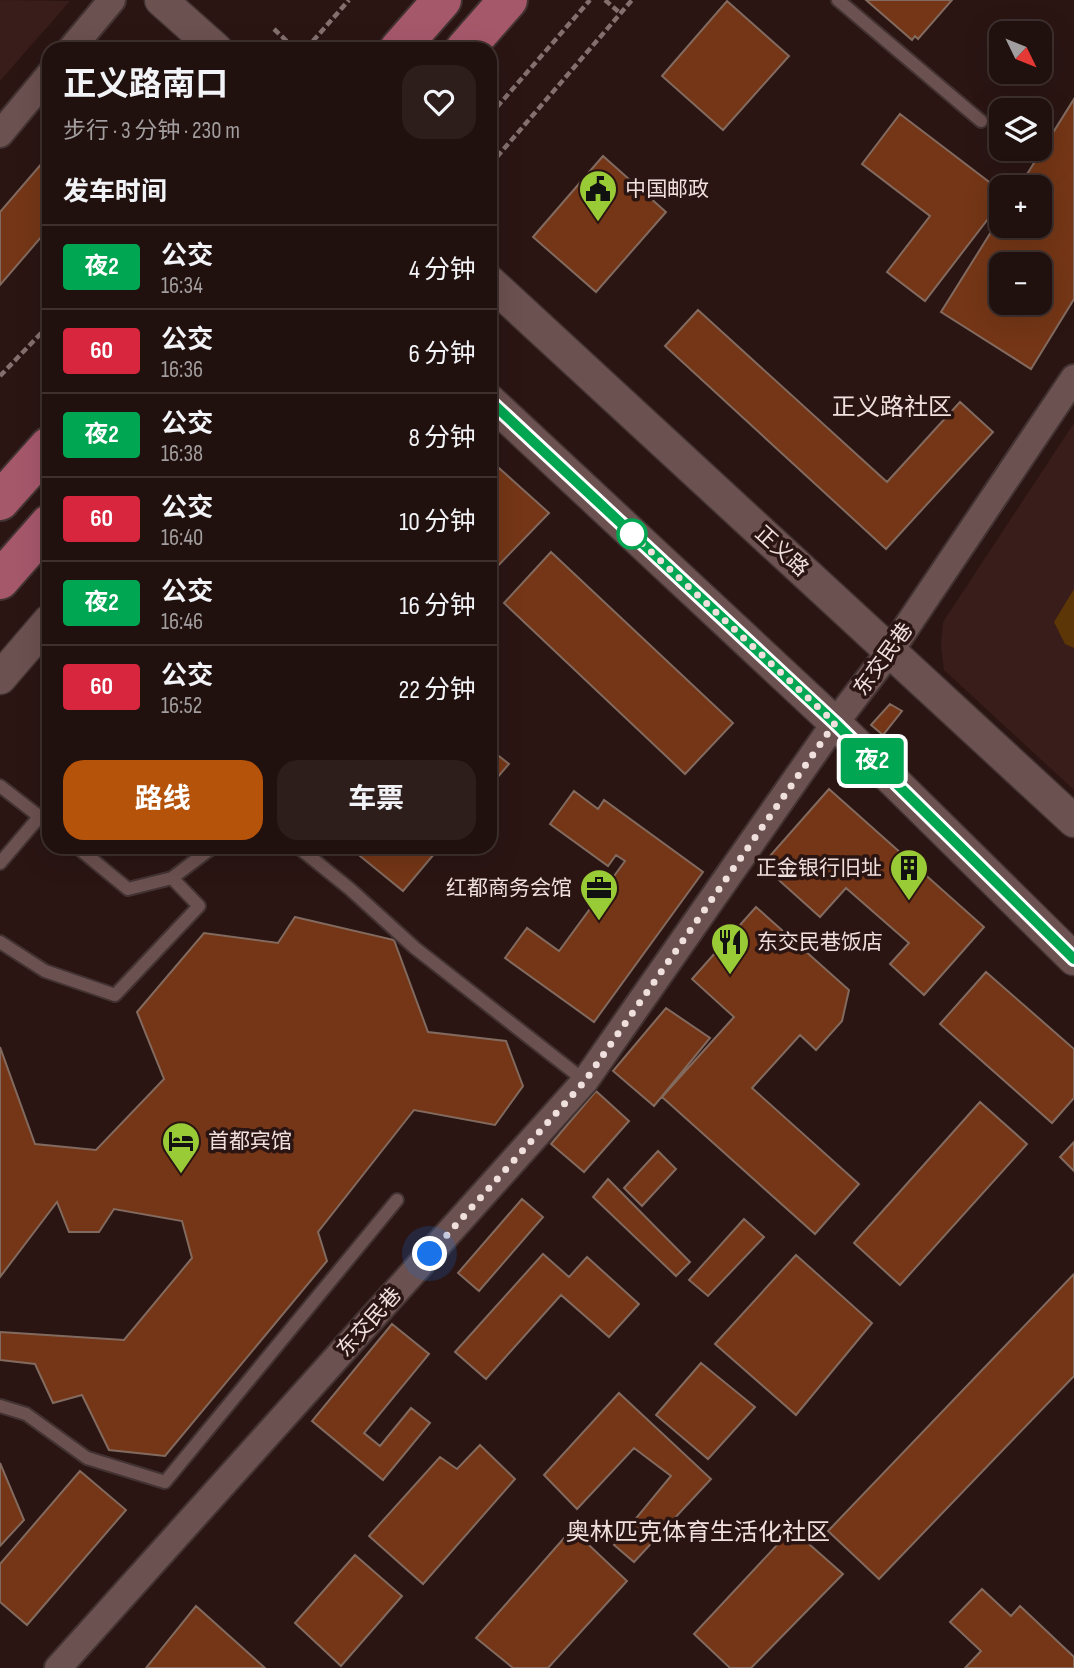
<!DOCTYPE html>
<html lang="zh">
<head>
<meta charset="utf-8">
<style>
  :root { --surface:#20100e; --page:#2d1e1c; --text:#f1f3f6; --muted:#a29d9e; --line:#3d302e; --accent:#b45309 }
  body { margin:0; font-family:"Sofia Sans Condensed","Noto Sans SC",sans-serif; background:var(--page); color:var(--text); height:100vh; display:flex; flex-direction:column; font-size:26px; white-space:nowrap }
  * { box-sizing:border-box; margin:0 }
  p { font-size:23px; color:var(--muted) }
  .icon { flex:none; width:38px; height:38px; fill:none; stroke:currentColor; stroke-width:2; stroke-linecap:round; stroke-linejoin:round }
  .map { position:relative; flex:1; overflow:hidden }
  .sheet { position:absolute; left:42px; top:42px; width:455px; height:812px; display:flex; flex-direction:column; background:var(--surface); border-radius:21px; box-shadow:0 7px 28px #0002,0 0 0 2px var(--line) }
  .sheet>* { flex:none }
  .badge { padding:0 14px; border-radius:5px; font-size:24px; line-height:46px }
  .needle { width:46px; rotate:133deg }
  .fabs { position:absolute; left:989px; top:21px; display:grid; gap:14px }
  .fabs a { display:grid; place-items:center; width:63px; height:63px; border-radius:14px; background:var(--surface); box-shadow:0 7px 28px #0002,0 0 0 2px var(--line); font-size:35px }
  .you { position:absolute; width:35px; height:35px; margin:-18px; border:5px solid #fff; border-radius:50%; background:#1a73e8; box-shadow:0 0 0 10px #1a73e833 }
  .map>.badge { position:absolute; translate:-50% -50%; box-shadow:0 0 0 4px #fff }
  h2 { padding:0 21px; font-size:26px; line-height:63px }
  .round { display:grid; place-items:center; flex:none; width:74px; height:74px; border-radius:21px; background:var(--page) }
  .summary { display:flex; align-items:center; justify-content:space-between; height:119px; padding:0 21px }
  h1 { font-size:33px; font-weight:700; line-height:52px }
  .primary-button { display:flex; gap:14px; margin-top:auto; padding:14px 21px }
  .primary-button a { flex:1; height:80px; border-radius:21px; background:var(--accent); color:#fff; font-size:28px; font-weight:700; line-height:80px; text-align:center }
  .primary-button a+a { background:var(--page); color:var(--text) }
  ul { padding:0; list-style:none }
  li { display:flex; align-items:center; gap:21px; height:84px; padding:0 21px; border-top:2px solid var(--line) }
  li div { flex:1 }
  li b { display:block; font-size:26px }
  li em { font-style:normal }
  li .badge { min-width:77px; font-weight:700; text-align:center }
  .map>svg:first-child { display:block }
</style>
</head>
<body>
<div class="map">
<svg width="1074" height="1668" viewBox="0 0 1074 1668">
  <rect width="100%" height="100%" fill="#2a1513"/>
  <!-- built -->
  <path fill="#391d1b" d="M0,0l70,1 -70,80z
    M1074,423v367l-130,-120 -3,-24 2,-24z"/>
  <!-- green -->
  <path fill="#5c3606" d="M1074,589v59l-9,-4 -11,-22z"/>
  <!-- building -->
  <path fill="#743616" stroke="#826a5f" stroke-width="2" fill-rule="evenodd" d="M866,0h86l-34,39 -3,-3 -3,4z
    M727,1l62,55 -66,74 -61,-54z
    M1074,99v200l-43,70 -90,-57 60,-96v10h39v-39h-21zM1001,264h39v39h-39z
    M900,114l101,77v11l-76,99 -38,-29 43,-56 -68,-52z
    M49,155v73l-49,57v-73z
    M603,156l63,56 -70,80 -63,-55z
    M698,310l189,172 73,-80 33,30 -107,117 -221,-203z
    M490,460l59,53 -59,61z
    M551,552l182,171 -48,51 -181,-171z
    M890,704l12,7 -19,24 -12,-10z
    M490,749l19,15 -19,22z
    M829,789l155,138 -60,68 -34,-31 19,-21 -63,-55 -26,29 -58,-52z
    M574,791l24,18 6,-9 99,72 -109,150 -89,-64 22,-30 32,23 66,-90 -9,-6 -8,11 -58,-42z
    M349,847h91l-37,44z
    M756,907l93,83 -7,31 -26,29 -16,-15 -48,53 107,96 -44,50 -153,-137 72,-80 -42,-38z
    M295,917l99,23 34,92 78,9 17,45 -28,39 -81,-15 -96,122 9,29 -162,195 -56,-6 -27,-55 -29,8 -18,-39 -35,-4v-28l124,8 68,-82 -10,-37 -68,-12 -15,23h-30l-12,-30 -57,75v-230l35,97 61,6 68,-71 -27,-67 67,-79 74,10z
    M986,972l88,77v49l-22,25 -112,-99z
    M666,1008l44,30 -56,68 -41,-35z
    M596,1091l33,30 -45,51 -33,-28z
    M980,1102l47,42 -127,141 -46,-42z
    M1074,1142v29l-14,-14z
    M658,1151l18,18 -34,37 -18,-18z
    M608,1179l82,83 -14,14 -83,-79z
    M522,1199l21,18 -64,74 -21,-18z
    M744,1219l20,18 -56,59 -19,-16z
    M543,1254l26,23 18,-20 52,47 -30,33 -48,-42 -75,84 -31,-27z
    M796,1255l76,68 -76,92 -81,-71z
    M1074,1274v102l-195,203 -51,-48z
    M392,1324l37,30 -65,79 16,13 31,-38 19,15 -47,57 -71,-59z
    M701,1363l54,44 -47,52 -52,-44z
    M619,1393l92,86 -77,83 -20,-17 57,-69 -37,-28 -57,61 -33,-34z
    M480,1445l35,34 -92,105 -54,-48 71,-79 17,12z
    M0,1463l24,57 -24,26z
    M80,1471l46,39 -99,115 -27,-23v-38z
    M572,1529l55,52 -79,87h-35l-37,-30z
    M792,1529l51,45 -92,94h-21l-36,-34z
    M355,1555l47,41 -61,70 -46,-43z
    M982,1589l29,27 9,-10 54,51v11h-109l16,-17 -31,-29z
    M196,1606l69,62h-119z"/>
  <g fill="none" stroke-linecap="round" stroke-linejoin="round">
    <defs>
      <path id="service" d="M838,0l143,121
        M0,786l49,38
        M77,847l51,42 44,-11 41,-31
        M298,847l52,42 65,59 170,133
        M0,863l40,-47
        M0,942l45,29 70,24 84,-89 -27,-28
        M0,1406l26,8 61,44 78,24 232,-282"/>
      <path id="minor" d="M71,49l41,-49
        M0,134l49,-59
        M58,1668l527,-587 250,-358 56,-73 183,-272"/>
      <path id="tertiary" d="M161,0l55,49
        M490,282l584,539
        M490,401l345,322 239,236
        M0,678l49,-57"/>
      <path id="primary" d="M399,49l43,-49
        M465,49l43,-49
        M0,501l49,-55
        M0,580l49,-56"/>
    </defs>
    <!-- service casing -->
    <use href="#service" stroke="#423332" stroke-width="16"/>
    <!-- minor casing -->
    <use href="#minor" stroke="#423332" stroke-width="30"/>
    <!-- tertiary casing -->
    <use href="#tertiary" stroke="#423332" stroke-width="35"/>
    <!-- primary casing -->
    <use href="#primary" stroke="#423332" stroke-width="42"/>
    <!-- path -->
    <path stroke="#83706e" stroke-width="4.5" stroke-dasharray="7 3.5" stroke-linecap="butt" d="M605,0l15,13
      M274,29l21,20
      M306,49l43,-49
      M490,115l100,-115
      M490,165l142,-165
      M0,376l49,-51"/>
    <!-- service -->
    <use href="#service" stroke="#6b514f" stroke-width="12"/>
    <!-- minor -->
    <use href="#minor" stroke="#6b514f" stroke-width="26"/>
    <!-- tertiary -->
    <use href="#tertiary" stroke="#6b514f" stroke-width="32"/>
    <!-- primary -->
    <use href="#primary" stroke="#a6586b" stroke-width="38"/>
  </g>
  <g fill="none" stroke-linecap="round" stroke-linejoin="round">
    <defs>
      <path id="line" d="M490,401l345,322 239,236"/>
    </defs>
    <!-- line casing -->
    <use href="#line" stroke="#fff" stroke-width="16"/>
    <!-- line -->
    <use href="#line" stroke="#00a651" stroke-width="10"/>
    <!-- walk -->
    <path stroke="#efdfdd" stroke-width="7" stroke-dasharray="0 12.6" d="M430,1254l155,-173 250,-358 -203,-189"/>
  </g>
  <!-- icons -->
  <defs>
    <symbol id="civic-pin" viewBox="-11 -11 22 30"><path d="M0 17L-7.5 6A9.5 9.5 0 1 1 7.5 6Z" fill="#98cb36" stroke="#2a1513"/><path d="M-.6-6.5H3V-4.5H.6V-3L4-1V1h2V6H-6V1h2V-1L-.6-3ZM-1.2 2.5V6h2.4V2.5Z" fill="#111"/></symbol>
    <symbol id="building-pin" viewBox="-11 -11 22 30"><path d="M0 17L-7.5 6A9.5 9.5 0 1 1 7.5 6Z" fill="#98cb36" stroke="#2a1513"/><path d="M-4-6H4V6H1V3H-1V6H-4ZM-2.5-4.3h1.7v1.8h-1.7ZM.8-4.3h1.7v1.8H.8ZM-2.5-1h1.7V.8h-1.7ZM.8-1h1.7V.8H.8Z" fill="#111"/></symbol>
    <symbol id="office-pin" viewBox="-11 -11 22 30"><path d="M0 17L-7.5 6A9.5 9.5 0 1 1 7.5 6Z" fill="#98cb36" stroke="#2a1513"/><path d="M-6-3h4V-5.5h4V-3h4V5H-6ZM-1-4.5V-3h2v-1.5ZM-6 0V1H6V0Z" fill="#111"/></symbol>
    <symbol id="restaurant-pin" viewBox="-11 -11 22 30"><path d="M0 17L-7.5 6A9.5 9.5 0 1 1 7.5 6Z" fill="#98cb36" stroke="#2a1513"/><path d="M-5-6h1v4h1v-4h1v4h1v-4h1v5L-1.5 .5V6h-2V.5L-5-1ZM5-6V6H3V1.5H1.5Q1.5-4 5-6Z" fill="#111"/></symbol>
    <symbol id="hotel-pin" viewBox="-11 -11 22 30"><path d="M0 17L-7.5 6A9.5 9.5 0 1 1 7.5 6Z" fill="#98cb36" stroke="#2a1513"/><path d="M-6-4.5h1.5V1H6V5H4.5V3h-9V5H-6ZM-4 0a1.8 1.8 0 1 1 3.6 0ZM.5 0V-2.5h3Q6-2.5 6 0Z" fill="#111"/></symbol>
  </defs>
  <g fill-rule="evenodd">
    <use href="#civic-pin" x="576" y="167" width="44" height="60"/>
    <use href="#building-pin" x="887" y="846" width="44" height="60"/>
    <use href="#office-pin" x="577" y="866" width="44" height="60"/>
    <use href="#restaurant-pin" x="708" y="920" width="44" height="60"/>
    <use href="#hotel-pin" x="159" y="1119" width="44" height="60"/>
  </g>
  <!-- markers -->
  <circle fill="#fff" stroke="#00a651" stroke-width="3.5" cx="632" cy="534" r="14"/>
  <g text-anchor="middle" stroke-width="7" stroke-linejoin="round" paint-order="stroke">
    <!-- poi labels -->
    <g font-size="21" fill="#efdfdd" stroke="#2a1513" text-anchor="start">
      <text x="625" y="196">中国邮政</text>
      <text x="882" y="875" text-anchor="end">正金银行旧址</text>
      <text x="572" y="895" text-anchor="end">红都商务会馆</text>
      <text x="757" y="949">东交民巷饭店</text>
      <text x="208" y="1148">首都宾馆</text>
    </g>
    <!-- street labels -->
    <g font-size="21" fill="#efdfdd" stroke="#2a1513">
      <text transform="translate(782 551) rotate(42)" y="7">正义路</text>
      <text transform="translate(883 659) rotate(-54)" y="7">东交民巷</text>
      <text transform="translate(369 1322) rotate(-48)" y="7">东交民巷</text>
    </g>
    <!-- quarter labels -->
    <g font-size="24" fill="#efdfdd" stroke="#2a1513">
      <text x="892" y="415">正义路社区</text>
      <text x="698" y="1540">奥林匹克体育生活化社区</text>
    </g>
  </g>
</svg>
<div class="fabs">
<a><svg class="needle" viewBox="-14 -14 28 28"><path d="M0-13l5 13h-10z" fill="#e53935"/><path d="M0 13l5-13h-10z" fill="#a29d9e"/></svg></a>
<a><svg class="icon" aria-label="layers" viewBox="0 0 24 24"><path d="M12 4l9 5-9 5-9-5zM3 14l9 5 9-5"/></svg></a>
<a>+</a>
<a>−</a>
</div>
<div class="you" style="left:430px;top:1254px"></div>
<b class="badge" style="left:872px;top:761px;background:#00a651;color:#fff">夜2</b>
<section class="sheet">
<div class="summary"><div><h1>正义路南口</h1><p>步行 · 3 分钟 · 230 m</p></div><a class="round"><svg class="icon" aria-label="heart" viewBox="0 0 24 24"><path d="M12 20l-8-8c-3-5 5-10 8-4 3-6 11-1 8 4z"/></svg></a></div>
<h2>发车时间</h2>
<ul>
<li><span class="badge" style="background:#00a651;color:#fff">夜2</span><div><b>公交</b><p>16:34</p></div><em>4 分钟</em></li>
<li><span class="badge" style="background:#d7263d;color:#fff">60</span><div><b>公交</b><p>16:36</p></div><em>6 分钟</em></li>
<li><span class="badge" style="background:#00a651;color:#fff">夜2</span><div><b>公交</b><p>16:38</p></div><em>8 分钟</em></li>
<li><span class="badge" style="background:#d7263d;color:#fff">60</span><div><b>公交</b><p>16:40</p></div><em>10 分钟</em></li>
<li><span class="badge" style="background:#00a651;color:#fff">夜2</span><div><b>公交</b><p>16:46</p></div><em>16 分钟</em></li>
<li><span class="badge" style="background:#d7263d;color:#fff">60</span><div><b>公交</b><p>16:52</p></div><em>22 分钟</em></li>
</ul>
<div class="primary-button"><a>路线</a><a>车票</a></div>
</section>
</div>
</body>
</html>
